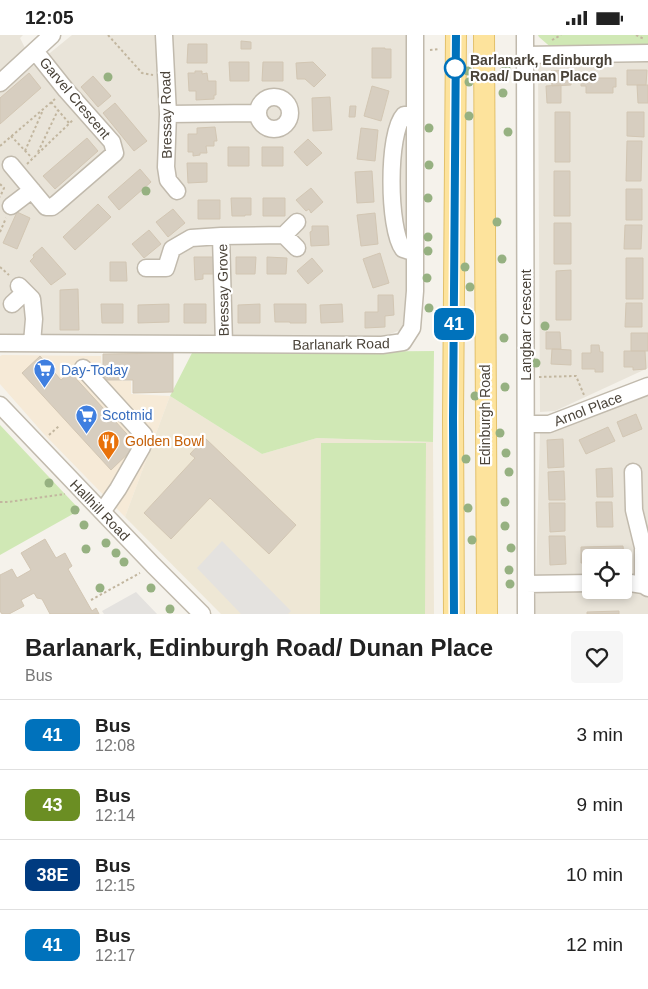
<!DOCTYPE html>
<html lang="en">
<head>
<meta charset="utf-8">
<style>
  :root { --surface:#fff; --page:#f6f6f6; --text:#222; --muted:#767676; --line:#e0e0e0 }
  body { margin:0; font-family:Arial,sans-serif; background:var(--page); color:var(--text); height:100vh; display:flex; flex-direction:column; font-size:19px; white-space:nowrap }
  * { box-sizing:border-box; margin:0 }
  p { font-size:16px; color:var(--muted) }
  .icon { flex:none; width:28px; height:28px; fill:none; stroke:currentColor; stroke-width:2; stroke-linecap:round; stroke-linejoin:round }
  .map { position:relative; height:579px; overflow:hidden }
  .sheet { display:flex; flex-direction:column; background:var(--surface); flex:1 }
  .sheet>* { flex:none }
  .badge { padding:0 10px; border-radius:8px; font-size:18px; line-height:32px }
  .tools { position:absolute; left:582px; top:514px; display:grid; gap:10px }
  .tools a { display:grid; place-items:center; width:50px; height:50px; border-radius:5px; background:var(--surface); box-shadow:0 2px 8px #0003; font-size:25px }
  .map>.badge { position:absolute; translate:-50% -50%; box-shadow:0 0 0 2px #fff }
  .round { display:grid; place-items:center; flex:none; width:52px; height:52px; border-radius:5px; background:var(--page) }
  .overview { display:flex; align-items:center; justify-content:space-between; height:85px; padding:0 25px }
  h1 { font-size:24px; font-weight:800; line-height:38px }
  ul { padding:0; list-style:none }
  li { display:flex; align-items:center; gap:15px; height:70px; padding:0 25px; border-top:1px solid var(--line) }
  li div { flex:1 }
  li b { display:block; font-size:19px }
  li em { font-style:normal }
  li .badge { min-width:55px; font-weight:700; text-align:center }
  .status { display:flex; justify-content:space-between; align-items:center; height:35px; padding:0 25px; background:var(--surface); direction:ltr }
  .status svg { height:14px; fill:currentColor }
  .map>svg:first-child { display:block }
</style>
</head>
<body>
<div class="status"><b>12:05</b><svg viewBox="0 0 49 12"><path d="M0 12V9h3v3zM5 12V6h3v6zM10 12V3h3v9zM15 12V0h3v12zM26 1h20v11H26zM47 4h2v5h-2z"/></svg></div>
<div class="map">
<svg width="648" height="579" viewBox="0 0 648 579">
  <rect width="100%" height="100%" fill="#f5f2eb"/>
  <!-- residential -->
  <path fill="#e9e4d9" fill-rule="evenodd" d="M0,0h23l-3,3 14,28 38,-31h334v293l-21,8 -385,5z
    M648,27v306l-93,43 -15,1 -2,-348z
    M648,358v221h-113l5,-182zM591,522h33v33h-33z"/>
  <!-- commercial -->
  <path fill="#f6ead7" d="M2,320l99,1 1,24 29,1v13l39,2 -45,121 -82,-84 -43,-49v-28z"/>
  <!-- education -->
  <path fill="#eee7d5" d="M170,361l92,58 55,-16 116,4 1,172h-213l-96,-97z"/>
  <!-- green -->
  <path fill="#d0e8b5" d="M538,0h110v11l-94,4 -15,-13z
    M434,316l-1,91 -116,-4 -55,16 -92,-58 22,-43z
    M0,390l80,85 -80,45z
    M321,408h105l-1,171h-105z"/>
  <!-- parking -->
  <path fill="#e4e2df" d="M222,506l69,70 -3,3h-47l-44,-46z
    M136,557l21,22h-53l-2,-3z"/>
  <!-- building -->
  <path fill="#d7cec0" stroke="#d2c6b3" d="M241,6l10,1v7h-10z
    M188,9h19v19h-20z
    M372,13h13v1h6v29h-19z
    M229,27h20v19h-19z
    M263,27h20v19h-21z
    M313,27l13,13 -12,12 -9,-8h-8l-1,-16z
    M571,35v15l-19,1 -1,-15z
    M627,35h20l-1,15h-19z
    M195,36h7v3l5,-1 1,8h8v14h-2v4l-18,1v-9h-7l-1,-18h7z
    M29,38l12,15 -41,36v-26z
    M93,41l18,20 -13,11 -17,-20z
    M581,43h35v9h-3v6h-27v-7h-5z
    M561,50v18h-14l-1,-17z
    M637,50h11v18h-10z
    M372,51l17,5 -8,30 -17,-5z
    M330,62l2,33 -19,1 -1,-33z
    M115,68l32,38 -13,10 -31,-38z
    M350,71h6l-1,11h-6z
    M555,77h15v50h-15z
    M627,77h17v25l-17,-1z
    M215,92l2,14h-3v5h-8l1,7h-7v2l-7,1v-4h-5v-18h9v-6z
    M361,93l17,2 -3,31 -18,-2z
    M87,103l11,13 -43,38 -12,-13z
    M308,104l14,14 -15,13 -13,-14z
    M627,106h15l-1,40h-15z
    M228,112h21v19h-21z
    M262,112h21v19h-21z
    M187,128h20v19l-19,1z
    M140,134l11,13 -32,28 -11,-13z
    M372,136l2,31 -17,1 -2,-31z
    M554,136h16v45h-16z
    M311,153l12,14 -12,11 -2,-4 -3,2 -10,-11z
    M626,154h16v31h-16z
    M231,163h20v17h-6v1h-13z
    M263,163h22v18h-22z
    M198,165h22v19h-22z
    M98,169l13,13 -36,33 -12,-13z
    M173,174l12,14 -17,14 -12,-15z
    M17,177l13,6 -13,31 -14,-6z
    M375,178l3,31 -17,2 -4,-31z
    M554,188h17v41h-17z
    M625,190h17l-1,24h-17z
    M312,191h16l1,19 -18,1 -1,-14 2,-1z
    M149,195l12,14 -17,14 -12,-14z
    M42,212l24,27 -15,11 -21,-24 4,-4 -1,-2z
    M380,218l9,30 -16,5 -10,-29z
    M194,222h20v17h-11v5l-8,1z
    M236,222h20l-1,17h-19z
    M267,222l20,1 -1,16h-19z
    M312,223l11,13 -15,13 -11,-13z
    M626,223h17v41h-17z
    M110,227h16l1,19h-17z
    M571,235v50h-15v-49z
    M78,254l1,41h-19v-40z
    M378,260h15l1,20 -9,1v11l-20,1v-16h13z
    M626,268h16v24h-17z
    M101,269h22v19h-21z
    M169,269v18l-31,1v-18z
    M184,269h22v19h-22z
    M260,269v19h-22v-18z
    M274,269h32v19h-16v-1h-15z
    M342,269l1,18 -22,1 -1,-18z
    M546,297h14l1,17h-15z
    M631,298h17v18h-17z
    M591,310h8l1,7h3v20h-8v-3h-13v-16h9z
    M552,314l19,1v15l-20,-1z
    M624,316h21l1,18 -13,1v-3h-9z
    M173,318v39l-40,1v-13h-30v-26z
    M40,321l21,24 9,-8 67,73 -26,25 -89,-97z
    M636,379l6,15 -19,8 -6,-15z
    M608,392l7,14 -29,13 -7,-14z
    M205,403l91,87 -27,29 -59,-56 -39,41 -27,-26 51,-55 -5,-4z
    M563,404l1,28 -16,1 -1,-28z
    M612,433l1,29h-16l-1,-28z
    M564,436l1,29h-16l-1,-28z
    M596,467h16l1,25h-16z
    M549,468h16v28l-15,1z
    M549,501h16l1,28 -16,1z
    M45,504l11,19 9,-5 7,13 -4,3 24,42 4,-3 3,6h-49l-8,-15 -5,-1 -3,-5 -13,7 3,6 -15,8h-7l-1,-2h-1v-37l12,-6 5,9 14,-8 -10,-17z
    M623,511l1,11h-33v6h-10v-16z
    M619,576v3h-32v-2z"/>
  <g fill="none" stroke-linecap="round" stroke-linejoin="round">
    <defs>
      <path id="minor" d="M164,0l4,79 -2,53 2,13 9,11
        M525,0l1,579
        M525,20l123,-2
        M0,48l52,-48
        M258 78a16 16 0 1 1 32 0a16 16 0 1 1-32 0Z
        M168,79l90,-1
        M414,80h-10c-17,18 -16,114 -1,134l6,2h6
        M11,130l35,42h6l4,-3 59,-51 -3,-11 -46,-52 -31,-39
        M11,171l21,-16
        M284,200l13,13
        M221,201l3,108
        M146,233h20l6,-19 19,-11 30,-2 63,-1 13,-13
        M19,251l13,13 2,20 -2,24
        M12,269l13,-12
        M0,308l382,2 21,-3 9,-14 3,-37v-256
        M83,333l61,67 -2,12 -24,42 -16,23
        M0,370l153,160 49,49
        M526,389h23l99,-38
        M633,437l1,38 9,37v38
        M624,547l19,3 5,3
        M526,549l65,-1"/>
      <path id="major" d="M484,0l3,579
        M454,579l-1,-195 3,-384"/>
    </defs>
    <!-- minor casing -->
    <use href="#minor" stroke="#c1baad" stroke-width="19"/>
    <!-- major casing -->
    <use href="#major" stroke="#e3c16b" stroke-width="22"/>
    <!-- path -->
    <path stroke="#c2b69f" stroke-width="2" stroke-dasharray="2.5 2.5" stroke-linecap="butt" d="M108,0l34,38 11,2
      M636,0l8,4
      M552,5l9,-5
      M430,15l10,-1
      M500,34l10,-1
      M51,67l18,21
      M11,101l21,22
      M0,111l55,-47
      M25,116l18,-41
      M38,117l20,-42
      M27,129l47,-45
      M0,149l4,4 -4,9
      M0,197l6,-14
      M0,232l9,8
      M539,342l37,-1 8,19
      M49,400l10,-9
      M0,467h8l57,-8
      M91,565l49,-27"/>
    <!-- minor -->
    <use href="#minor" stroke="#fff" stroke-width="16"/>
    <!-- major -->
    <use href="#major" stroke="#fde39c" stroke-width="20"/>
  </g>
  <!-- trees -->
  <g fill="#96b181">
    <circle cx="506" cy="33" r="4.5"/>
    <circle cx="468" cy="36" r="4.5"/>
    <circle cx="108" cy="42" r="4.5"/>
    <circle cx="469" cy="47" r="4.5"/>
    <circle cx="503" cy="58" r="4.5"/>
    <circle cx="469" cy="81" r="4.5"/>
    <circle cx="429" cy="93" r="4.5"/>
    <circle cx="508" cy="97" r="4.5"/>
    <circle cx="429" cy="130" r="4.5"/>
    <circle cx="146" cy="156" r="4.5"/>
    <circle cx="428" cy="163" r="4.5"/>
    <circle cx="497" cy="187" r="4.5"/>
    <circle cx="428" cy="202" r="4.5"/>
    <circle cx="428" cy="216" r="4.5"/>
    <circle cx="502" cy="224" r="4.5"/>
    <circle cx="465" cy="232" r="4.5"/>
    <circle cx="427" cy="243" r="4.5"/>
    <circle cx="470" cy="252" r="4.5"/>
    <circle cx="429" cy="273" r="4.5"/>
    <circle cx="545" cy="291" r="4.5"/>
    <circle cx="470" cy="299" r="4.5"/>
    <circle cx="504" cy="303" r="4.5"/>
    <circle cx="536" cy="328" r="4.5"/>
    <circle cx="505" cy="352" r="4.5"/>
    <circle cx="475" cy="361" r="4.5"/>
    <circle cx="500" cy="398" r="4.5"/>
    <circle cx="506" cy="418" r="4.5"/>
    <circle cx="466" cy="424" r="4.5"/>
    <circle cx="509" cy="437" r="4.5"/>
    <circle cx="49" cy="448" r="4.5"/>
    <circle cx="505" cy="467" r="4.5"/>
    <circle cx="468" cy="473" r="4.5"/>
    <circle cx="75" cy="475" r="4.5"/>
    <circle cx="84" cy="490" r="4.5"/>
    <circle cx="505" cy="491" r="4.5"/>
    <circle cx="472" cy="505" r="4.5"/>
    <circle cx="106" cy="508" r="4.5"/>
    <circle cx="511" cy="513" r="4.5"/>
    <circle cx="86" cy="514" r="4.5"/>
    <circle cx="116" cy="518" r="4.5"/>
    <circle cx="124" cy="527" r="4.5"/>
    <circle cx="509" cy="535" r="4.5"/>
    <circle cx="510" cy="549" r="4.5"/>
    <circle cx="100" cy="553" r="4.5"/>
    <circle cx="151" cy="553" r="4.5"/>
    <circle cx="170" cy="574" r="4.5"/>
  </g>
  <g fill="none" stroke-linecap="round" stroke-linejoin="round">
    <defs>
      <path id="line" d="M454,579l-1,-195 3,-384"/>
    </defs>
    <!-- line casing -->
    <use href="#line" stroke="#fff" stroke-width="11"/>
    <!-- line -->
    <use href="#line" stroke="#0072bc" stroke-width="8"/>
  </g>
  <!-- icons -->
  <defs>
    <symbol id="supermarket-pin" viewBox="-11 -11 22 30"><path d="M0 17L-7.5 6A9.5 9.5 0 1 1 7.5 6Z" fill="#3f7fe0" stroke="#fff"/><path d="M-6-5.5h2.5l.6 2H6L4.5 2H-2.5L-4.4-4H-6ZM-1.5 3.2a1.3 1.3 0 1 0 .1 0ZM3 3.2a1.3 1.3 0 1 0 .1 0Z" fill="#fff"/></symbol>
    <symbol id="restaurant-pin" viewBox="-11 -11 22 30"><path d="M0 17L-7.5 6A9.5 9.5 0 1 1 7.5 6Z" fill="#e8710a" stroke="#fff"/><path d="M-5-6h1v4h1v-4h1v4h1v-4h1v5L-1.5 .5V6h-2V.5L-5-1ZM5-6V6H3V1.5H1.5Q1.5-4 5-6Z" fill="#fff"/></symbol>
  </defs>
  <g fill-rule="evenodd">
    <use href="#supermarket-pin" x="32" y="322" width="25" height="34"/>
    <use href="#supermarket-pin" x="74" y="368" width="25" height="34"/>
    <use href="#restaurant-pin" x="96" y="394" width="25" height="34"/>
  </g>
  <!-- markers -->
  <circle fill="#fff" stroke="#0072bc" stroke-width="2.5" cx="455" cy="33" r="10"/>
  <g text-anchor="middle" stroke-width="4.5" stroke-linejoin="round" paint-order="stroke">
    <!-- stop labels -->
    <g font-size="14" font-weight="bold" fill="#4a4339" stroke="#fff" text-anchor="start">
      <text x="470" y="30">Barlanark, Edinburgh<tspan x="470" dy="16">Road/ Dunan Place</tspan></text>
    </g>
    <!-- street labels -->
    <g font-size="14" fill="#4a4339" stroke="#fff">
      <text transform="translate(75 63) rotate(50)" y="5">Garvel Crescent</text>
      <text transform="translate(166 80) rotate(-91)" y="5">Bressay Road</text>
      <text transform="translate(223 255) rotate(-91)" y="5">Bressay Grove</text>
      <text transform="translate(526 290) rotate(-90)" y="5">Langbar Crescent</text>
      <text transform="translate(341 309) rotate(-1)" y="5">Barlanark Road</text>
      <text transform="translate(588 374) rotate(-21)" y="5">Arnol Place</text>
      <text transform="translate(485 380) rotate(-90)" y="5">Edinburgh Road</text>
      <text transform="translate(100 475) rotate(46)" y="5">Hallhill Road</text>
    </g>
    <!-- shop labels -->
    <g font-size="14" fill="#366cbe" stroke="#fff" text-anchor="start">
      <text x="61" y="340">Day-Today</text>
      <text x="102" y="385">Scotmid</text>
    </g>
    <!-- food labels -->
    <g font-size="14" fill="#c56008" stroke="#fff" text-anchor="start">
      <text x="125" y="411">Golden Bowl</text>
    </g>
  </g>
</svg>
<div class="tools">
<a><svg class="icon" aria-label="locate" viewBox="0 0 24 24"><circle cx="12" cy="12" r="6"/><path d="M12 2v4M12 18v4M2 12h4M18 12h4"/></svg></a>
</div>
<b class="badge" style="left:454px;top:289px;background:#0072bc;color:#fff">41</b>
</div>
<section class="sheet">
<div class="overview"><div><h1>Barlanark, Edinburgh Road/ Dunan Place</h1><p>Bus</p></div><a class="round"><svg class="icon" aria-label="heart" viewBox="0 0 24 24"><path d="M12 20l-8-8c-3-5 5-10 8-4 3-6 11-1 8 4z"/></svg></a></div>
<ul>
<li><span class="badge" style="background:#0072bc;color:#fff">41</span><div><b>Bus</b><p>12:08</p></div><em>3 min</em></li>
<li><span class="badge" style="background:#6b8e23;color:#fff">43</span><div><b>Bus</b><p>12:14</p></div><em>9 min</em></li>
<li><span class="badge" style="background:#003b80;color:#fff">38E</span><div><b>Bus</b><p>12:15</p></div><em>10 min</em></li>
<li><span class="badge" style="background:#0072bc;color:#fff">41</span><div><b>Bus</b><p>12:17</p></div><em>12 min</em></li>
</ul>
</section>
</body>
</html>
